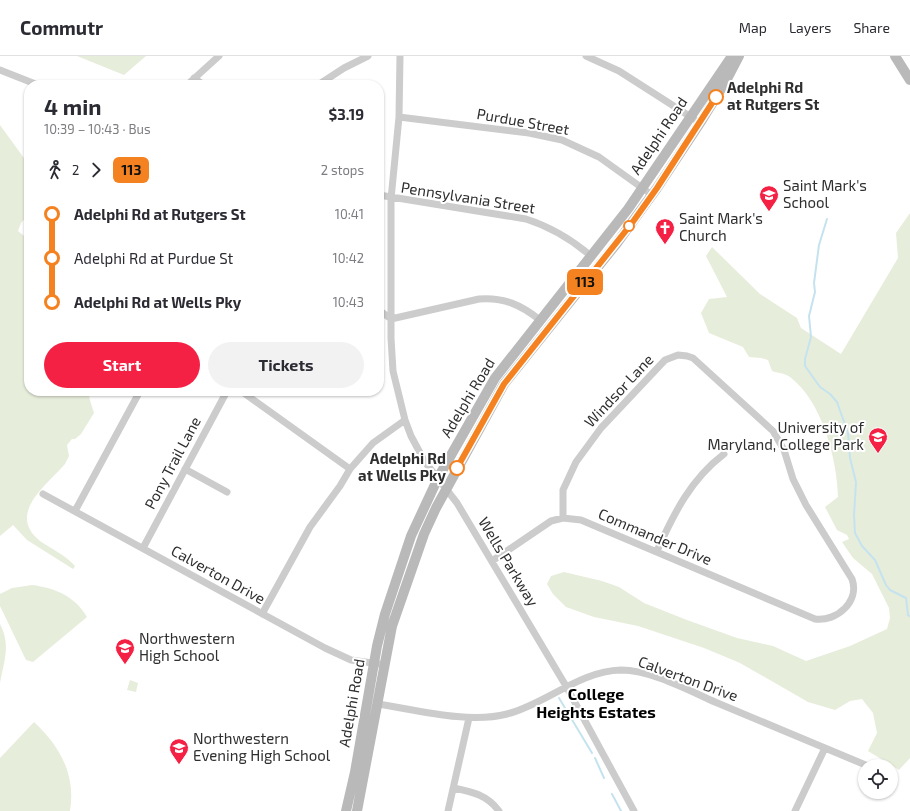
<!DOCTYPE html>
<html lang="en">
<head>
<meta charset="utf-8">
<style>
  :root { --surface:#fff; --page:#f2f2f3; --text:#2b2b33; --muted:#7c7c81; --line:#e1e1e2; --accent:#f52145 }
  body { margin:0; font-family:"Exo 2",sans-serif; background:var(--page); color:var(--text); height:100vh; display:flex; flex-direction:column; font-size:15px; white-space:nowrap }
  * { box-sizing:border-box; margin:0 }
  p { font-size:13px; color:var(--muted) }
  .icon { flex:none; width:22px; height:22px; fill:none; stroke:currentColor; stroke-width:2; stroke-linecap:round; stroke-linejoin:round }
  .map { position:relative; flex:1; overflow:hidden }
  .drawer { position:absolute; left:24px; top:24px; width:360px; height:316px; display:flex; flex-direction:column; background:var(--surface); border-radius:16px; box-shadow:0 1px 3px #0004 }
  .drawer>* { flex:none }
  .badge { padding:0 8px; border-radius:6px; font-size:14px; line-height:26px }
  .tools { position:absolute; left:858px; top:703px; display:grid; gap:8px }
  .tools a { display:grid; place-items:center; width:40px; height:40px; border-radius:50%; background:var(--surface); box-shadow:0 1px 3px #0004; font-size:20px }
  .map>.badge { position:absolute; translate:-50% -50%; box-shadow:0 0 0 2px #fff }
  .legs { display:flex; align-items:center; gap:6px; height:44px; padding:0 20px; font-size:13px }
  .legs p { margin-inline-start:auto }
  .overview { display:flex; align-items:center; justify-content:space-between; height:68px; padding:0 20px }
  h1 { font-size:22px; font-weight:700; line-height:30px }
  .cta { display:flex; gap:8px; margin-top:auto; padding:8px 20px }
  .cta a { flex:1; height:46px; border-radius:24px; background:var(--accent); color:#fff; font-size:16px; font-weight:700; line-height:46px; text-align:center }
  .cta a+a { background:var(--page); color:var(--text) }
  ul { padding:0 20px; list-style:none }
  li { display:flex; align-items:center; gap:14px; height:44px; font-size:15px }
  li i { display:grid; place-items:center; width:6px; height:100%; margin:0 5px; background:currentColor }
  li i::after { content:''; width:10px; height:10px; margin:-5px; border:3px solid; border-radius:50%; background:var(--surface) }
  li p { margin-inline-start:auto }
  li:first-child i { background:linear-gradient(#0000 50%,currentColor 0) }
  li:last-child i { background:linear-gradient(currentColor 50%,#0000 0) }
  header { display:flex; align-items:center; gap:24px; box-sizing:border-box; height:56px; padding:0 20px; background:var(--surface); border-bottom:1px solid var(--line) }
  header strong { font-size:19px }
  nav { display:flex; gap:22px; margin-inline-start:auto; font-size:14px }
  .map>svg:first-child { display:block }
</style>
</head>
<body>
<header>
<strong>Commutr</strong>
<nav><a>Map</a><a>Layers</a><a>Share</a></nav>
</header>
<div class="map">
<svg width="910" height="755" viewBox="0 0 910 755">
  <rect width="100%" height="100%" fill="#fff"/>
  <!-- green -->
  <path fill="#e7eddb" d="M77,0h69l-22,19z
    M0,69l29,40v49l-8,9 -3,8 11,9v151h65l-5,6 5,16 -13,21 -6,5h-3l-5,6 2,11 -4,8c-18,21 -59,50 -25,77 12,8 25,14 35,25l-2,3 -46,-29 -14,-15 -13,11z
    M910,157v545l-11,12 -31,-19 9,-18 -4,-20 -11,-14 -12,2 -15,9 -27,-8 -68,-39 -36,-15 -66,-22 -44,-9 -28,-10 -13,-13 -6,-10 4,-8 13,-4 38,9 17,6 25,16 43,17 50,18 36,8 33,15 44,-15 37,-17 3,-11 -1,-10 -17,-34 -19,-16 -11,-16 7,-3 -2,-4 -10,-5 -12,-23 13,-10c-1,-38 -16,-96 -48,-120 -5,-4 -13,-4 -18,-6l-4,-11 -7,-2 -12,-1 -6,-10 -34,-14 -8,-20 8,-14 18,-2 -21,-41 6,-9 48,47 37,24 4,10 40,26 57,-96 -2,-25z
    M32,529c23,3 43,11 55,32l-54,45 -7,-2 -26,-54v-12l12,-6z
    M0,568c11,21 4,37 0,59z
    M130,624l8,3 -2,9 -9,-2z
    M34,666c26,24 42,53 36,89h-70v-53z"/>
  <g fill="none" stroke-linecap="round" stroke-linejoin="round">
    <!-- stream -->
    <path stroke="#c5e3ef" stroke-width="2" d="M827,163l-8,26 -5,38 1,9 -6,24 2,21 -6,22v7l15,21 10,7 7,8 11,31 2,25 6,24 -2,33 1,18 7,13 13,14 11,25 4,5 16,8 2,17 2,1
      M559,642l33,55
      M595,702l9,20
      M612,738l9,17"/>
    <!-- street -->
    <path stroke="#ccc" stroke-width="7" d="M400,0l-1,61 -8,82v139l2,33 12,49 6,16 14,26 32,41 109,183 68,125
      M586,0l33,15 75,48
      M0,14l38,15
      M194,22l10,7
      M187,29l32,-29
      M318,29l26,-17 24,-12
      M399,61l130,16 33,7 37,17 53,38
      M379,139l147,24c25,8 45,20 65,37
      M379,254l12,9
      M391,263l88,-20c25,-2 42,6 61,21
      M241,335l109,78
      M185,413l42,23
      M43,438l282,154 26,12 28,4
      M75,455l65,-120
      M143,492l84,-157
      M657,495c17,-38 34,-72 67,-97
      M492,505l59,-40 12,-3 18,2 234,99c22,3 45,-18 37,-40l-46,-74 -13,-26 -9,-29 -11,-19 -80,-73 -6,-2 -9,-1 -13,5 -64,68 -25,34 -13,28v28
      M262,558l48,-87 30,-41 10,-17 23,-26 32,-23
      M378,648c39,6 91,20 129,10 39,-10 72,-43 114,-44 30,0 67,20 94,32 51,21 102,43 153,64
      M454,732c19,4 33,7 45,23
      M448,755l21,-93
      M795,755l30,-63"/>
    <!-- secondary -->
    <path stroke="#b9b9b9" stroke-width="10" d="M895,0l15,24
      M346,755l9,-39 22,-126 8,-32 26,-78 27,-58 57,-100 133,-169 104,-153
      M357,755l35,-185 32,-92 12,-26 68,-124 113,-141 40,-55 45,-68 24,-39 13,-25"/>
  </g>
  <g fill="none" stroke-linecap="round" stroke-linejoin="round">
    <defs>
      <path id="line-1" d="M457,412l47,-84 128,-161 25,-35 59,-91"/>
    </defs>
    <!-- line-1 casing -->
    <use href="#line-1" stroke="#fff" stroke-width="9"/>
    <!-- line-1 -->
    <use href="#line-1" stroke="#f58220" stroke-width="6"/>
  </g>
  <!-- icons -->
  <defs>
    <symbol id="school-pin" viewBox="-11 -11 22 30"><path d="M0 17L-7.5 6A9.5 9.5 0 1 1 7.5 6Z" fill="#f52145" stroke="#fff"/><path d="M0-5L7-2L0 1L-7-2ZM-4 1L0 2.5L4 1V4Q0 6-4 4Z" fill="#fff"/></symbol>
    <symbol id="church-pin" viewBox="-11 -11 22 30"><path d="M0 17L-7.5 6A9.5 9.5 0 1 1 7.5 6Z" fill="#f52145" stroke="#fff"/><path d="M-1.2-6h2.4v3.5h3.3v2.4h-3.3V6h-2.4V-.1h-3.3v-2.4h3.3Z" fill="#fff"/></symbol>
    <symbol id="university-pin" viewBox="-11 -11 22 30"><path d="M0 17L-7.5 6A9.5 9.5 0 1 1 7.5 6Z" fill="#f52145" stroke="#fff"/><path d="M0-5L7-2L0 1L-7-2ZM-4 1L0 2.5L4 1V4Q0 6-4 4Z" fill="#fff"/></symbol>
  </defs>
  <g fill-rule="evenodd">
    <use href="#school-pin" x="758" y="128" width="22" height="30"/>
    <use href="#church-pin" x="654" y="161" width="22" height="30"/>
    <use href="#university-pin" x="867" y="370" width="22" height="30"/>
    <use href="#school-pin" x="114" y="581" width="22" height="30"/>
    <use href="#school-pin" x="168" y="681" width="22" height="30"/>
  </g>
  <!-- markers -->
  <g fill="#fff" stroke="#f58220" stroke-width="2">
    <circle cx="716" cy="41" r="7"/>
    <circle cx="629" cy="170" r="5"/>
    <circle cx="457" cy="412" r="7"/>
  </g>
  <g text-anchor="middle" stroke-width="4" stroke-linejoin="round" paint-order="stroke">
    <!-- stop labels -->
    <g font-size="15" font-weight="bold" fill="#2f2f2f" stroke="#fff" text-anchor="start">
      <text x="727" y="37">Adelphi Rd<tspan x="727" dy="17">at Rutgers St</tspan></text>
      <text x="446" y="408" text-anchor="end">Adelphi Rd<tspan x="446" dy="17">at Wells Pky</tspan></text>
    </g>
    <!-- street labels -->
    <g font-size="15" fill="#2f2f2f" stroke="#fff">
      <text transform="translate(523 66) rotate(10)" y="5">Purdue Street</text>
      <text transform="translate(659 80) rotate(-56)" y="5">Adelphi Road</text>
      <text transform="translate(468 142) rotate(9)" y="5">Pennsylvania Street</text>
      <text transform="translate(619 335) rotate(-47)" y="5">Windsor Lane</text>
      <text transform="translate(468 342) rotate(-59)" y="5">Adelphi Road</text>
      <text transform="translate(173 407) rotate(-62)" y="5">Pony Trail Lane</text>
      <text transform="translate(655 481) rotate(23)" y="5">Commander Drive</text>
      <text transform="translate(508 506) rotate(59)" y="5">Wells Parkway</text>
      <text transform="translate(218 519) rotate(29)" y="5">Calverton Drive</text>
      <text transform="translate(688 623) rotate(20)" y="5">Calverton Drive</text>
      <text transform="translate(352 647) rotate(-80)" y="5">Adelphi Road</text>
    </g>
    <!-- poi labels -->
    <g font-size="15" fill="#2f2f2f" stroke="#fff" text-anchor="start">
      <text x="783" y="135">Saint Mark's<tspan x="783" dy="17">School</tspan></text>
      <text x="679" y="168">Saint Mark's<tspan x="679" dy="17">Church</tspan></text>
      <text x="864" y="377" text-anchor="end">University of<tspan x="864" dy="17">Maryland, College Park</tspan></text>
      <text x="139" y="588">Northwestern<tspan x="139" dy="17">High School</tspan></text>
      <text x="193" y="688">Northwestern<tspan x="193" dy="17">Evening High School</tspan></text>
    </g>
    <!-- neighbourhood labels -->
    <g font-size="16" font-weight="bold" fill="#000" stroke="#fff">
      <text x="596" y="644">College<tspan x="596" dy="18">Heights Estates</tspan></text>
    </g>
  </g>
</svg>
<div class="tools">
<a><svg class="icon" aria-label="locate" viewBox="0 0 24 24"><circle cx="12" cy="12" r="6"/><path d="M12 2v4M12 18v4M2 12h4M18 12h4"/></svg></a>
</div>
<b class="badge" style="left:585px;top:226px;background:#f58220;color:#111">113</b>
<section class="drawer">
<div class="overview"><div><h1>4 min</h1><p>10:39 – 10:43 · Bus</p></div><b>$3.19</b></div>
<div class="legs"><svg class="icon" aria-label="walk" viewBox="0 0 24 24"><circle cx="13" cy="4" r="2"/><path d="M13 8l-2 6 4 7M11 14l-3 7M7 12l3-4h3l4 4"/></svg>2<svg class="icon" aria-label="forward" viewBox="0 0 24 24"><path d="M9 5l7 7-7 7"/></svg><b class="badge" style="background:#f58220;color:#111">113</b><p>2 stops</p></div>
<ul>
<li><i style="color:#f58220"></i><b>Adelphi Rd at Rutgers St</b><p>10:41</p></li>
<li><i style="color:#f58220"></i><span>Adelphi Rd at Purdue St</span><p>10:42</p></li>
<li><i style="color:#f58220"></i><b>Adelphi Rd at Wells Pky</b><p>10:43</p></li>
</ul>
<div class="cta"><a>Start</a><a>Tickets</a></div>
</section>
</div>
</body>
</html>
